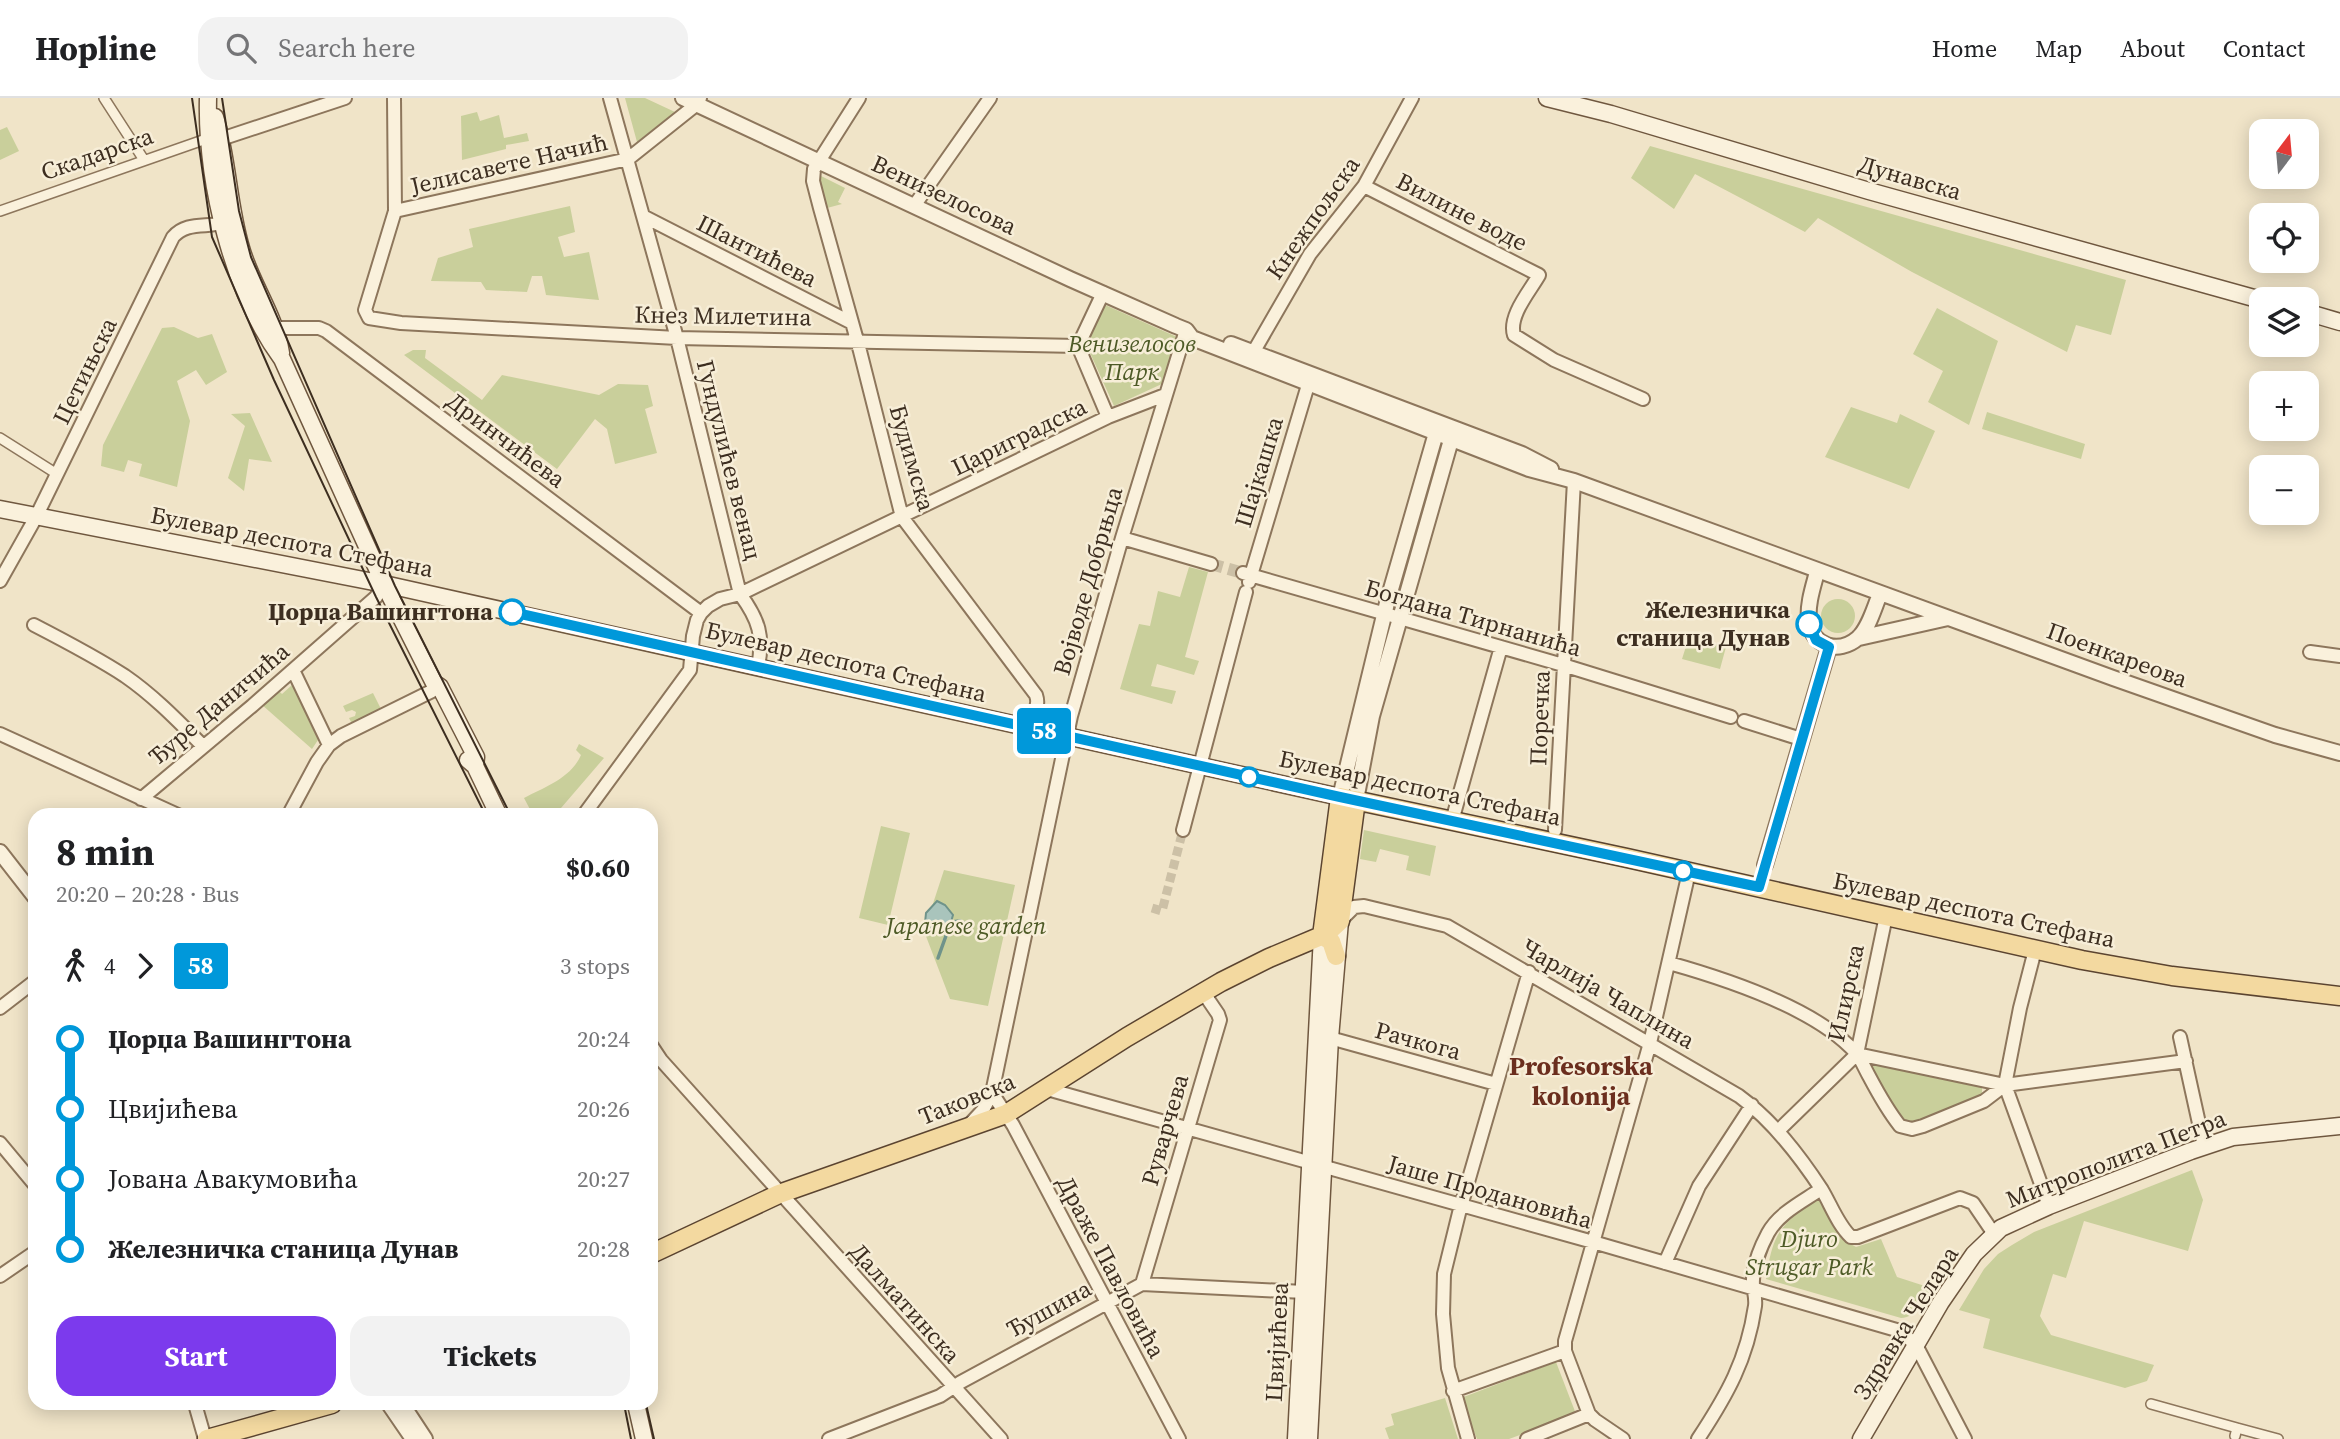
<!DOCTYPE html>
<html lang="en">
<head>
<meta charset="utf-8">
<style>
  :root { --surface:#fff; --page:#f2f2f2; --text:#202124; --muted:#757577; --line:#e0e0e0; --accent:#7c3aed }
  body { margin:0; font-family:"Source Serif 4",serif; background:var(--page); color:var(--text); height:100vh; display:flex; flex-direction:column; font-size:26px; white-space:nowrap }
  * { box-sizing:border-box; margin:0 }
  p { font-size:23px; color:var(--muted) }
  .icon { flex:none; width:38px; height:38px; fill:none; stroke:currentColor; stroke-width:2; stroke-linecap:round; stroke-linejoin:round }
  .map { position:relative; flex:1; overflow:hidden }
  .panel { position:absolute; left:28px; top:710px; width:630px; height:602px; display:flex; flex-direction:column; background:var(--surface); border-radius:21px; box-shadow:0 4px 18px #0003 }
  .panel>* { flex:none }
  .badge { padding:0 14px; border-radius:5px; font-size:24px; line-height:46px }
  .needle { width:46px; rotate:16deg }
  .tools { position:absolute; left:2249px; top:21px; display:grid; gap:14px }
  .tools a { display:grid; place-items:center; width:70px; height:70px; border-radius:14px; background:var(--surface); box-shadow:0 4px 18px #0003; font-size:35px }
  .map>.badge { position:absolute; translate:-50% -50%; box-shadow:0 0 0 4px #fff }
  .legs { display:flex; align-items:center; gap:10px; height:77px; padding:0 28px; font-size:23px }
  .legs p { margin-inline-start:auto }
  .overview { display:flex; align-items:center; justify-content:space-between; height:119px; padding:0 28px }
  h1 { font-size:38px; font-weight:700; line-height:52px }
  .action { display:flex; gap:14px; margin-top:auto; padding:14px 28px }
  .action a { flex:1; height:80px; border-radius:21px; background:var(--accent); color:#fff; font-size:28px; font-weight:700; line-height:80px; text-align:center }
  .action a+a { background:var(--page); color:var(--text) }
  ul { padding:0 28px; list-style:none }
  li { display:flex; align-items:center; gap:24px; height:70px; font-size:26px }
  li i { display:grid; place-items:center; width:10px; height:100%; margin:0 9px; background:currentColor }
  li i::after { content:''; width:18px; height:18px; margin:-9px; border:5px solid; border-radius:50%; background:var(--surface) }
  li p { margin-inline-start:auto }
  li:first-child i { background:linear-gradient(#0000 50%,currentColor 0) }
  li:last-child i { background:linear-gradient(currentColor 50%,#0000 0) }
  header { display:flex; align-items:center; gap:42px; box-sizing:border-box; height:98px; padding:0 35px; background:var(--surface); border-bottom:2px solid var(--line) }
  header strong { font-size:33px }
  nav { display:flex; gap:38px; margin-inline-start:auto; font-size:24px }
  .search { width:490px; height:63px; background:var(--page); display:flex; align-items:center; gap:18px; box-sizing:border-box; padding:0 24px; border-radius:21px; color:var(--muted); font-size:26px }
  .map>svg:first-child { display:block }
</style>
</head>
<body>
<header>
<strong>Hopline</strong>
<div class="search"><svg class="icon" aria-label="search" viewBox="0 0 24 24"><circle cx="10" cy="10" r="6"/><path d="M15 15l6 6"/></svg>Search here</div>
<nav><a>Home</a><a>Map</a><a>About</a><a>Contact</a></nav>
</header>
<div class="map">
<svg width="2340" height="1341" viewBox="0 0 2340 1341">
  <rect width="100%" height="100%" fill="#f0e4c8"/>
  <!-- green -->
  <path fill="#c9cf9b" d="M625,0h20l30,14 -38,30z
    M477,14l3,9 19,-6 5,23 23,-5 2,8 -23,4v4l-44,11 -1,-44z
    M7,29l12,24 -19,9v-30z
    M1650,48l476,134 -15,55 -35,-10 -9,27 -155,-80 -94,-54 -13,14 -110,-58 -21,35 -43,-31z
    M819,77l26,13 -7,14 4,2 -15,4z
    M570,108l5,26 -17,5 6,20 25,-5 10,48 -53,-5 -4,-19h-10l-5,16 -41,-2 -5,-8 -50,-1 7,-23 35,-11 -4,-18z
    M1103,206l74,33 -13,46 -50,23 -28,-62z
    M1937,210l61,33 -29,84 -41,-23 15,-31 -30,-17z
    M174,229l24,11 14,-4 15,38 -21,13 -10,-15 -19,11 13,40 -13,66 -38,-11 3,-12 -14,-4 -4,12 -23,-6 2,-21 59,-117z
    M413,252h13l-1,8 57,42 20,-25 97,20 19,-11 30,1 5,21 -8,3 12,44 -42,11 -8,-35 -12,-10 -38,50 -153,-114z
    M1851,309l46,16 3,-9 35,17 -26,58 -84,-32z
    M1987,314l98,32 -4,15 -99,-30z
    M250,315l22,49 -23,-3 -5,32 -16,-13 17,-52 -14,-12z
    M1189,469l19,5 -23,85 14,4 -5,14 -37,-11 -6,22 25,5 -4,13 -52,-15 19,-65 11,2 8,-35 22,6z
    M1821 518a17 17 0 1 1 34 0a17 17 0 1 1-34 0Z
    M1689,539l37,10 -6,22 -38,-10z
    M292,587l26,55 -6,9 -51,-45 17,-14 4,4z
    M373,595l9,18 -29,15 -4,-8 6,-2 1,-4 -4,-2 -6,2 -3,-6z
    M579,646l25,14 -49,57h-22l-9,-17c21,-11 47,-20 57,-43l-5,-5z
    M881,728l29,7 -22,92 -29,-7z
    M1364,732l72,16 -6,30 -24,-6 3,-14 -29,-7 -4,13 -16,-3z
    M944,772l71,15 -27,121 -38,-7 -26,-68z
    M1868,964l114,22v13l-59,25 -15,1 -13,-11z
    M2192,1072l11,30 -15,51 -104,-30 -18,57 -13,-4 -13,42 11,19 103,30 -7,16 -22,7 -142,-40 7,-29 -31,-9 25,-41 14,-15 14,-9 22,-13z
    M1820,1099l25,44 11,6 25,-8 16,38 34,11c-6,13 -14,29 -30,30l-135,-39c7,-48 15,-55 54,-82z
    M1556,1264l20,52 -67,25h-32l-16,-41z
    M1445,1300l13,41h-69l-4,-11 9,-3 -3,-11z"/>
  <!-- water -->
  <path fill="#a9c4bc" stroke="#6f938a" stroke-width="2" d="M937,803l8,4 8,10 -2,7 3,4 -4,9 -15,-4 -10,-8 1,-10z"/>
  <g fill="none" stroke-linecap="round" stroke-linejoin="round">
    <!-- stream -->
    <path stroke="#6f938a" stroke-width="3.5" d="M951,824l9,-1 8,4
      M938,860l9,-25"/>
    <!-- pedestrian-tunnel -->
    <path stroke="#ccc0a6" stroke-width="9" stroke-dasharray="9 4.5" stroke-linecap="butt" d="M1152,810l10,3 21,-81"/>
    <!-- minor-tunnel -->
    <path stroke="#ccc0a6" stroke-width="12" stroke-dasharray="12 6" stroke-linecap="butt" d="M1211,466l32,9"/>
    <defs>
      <path id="pedestrian" d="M104,0l40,62
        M0,113l209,-73
        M0,340l57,36
        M2151,1306l86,24 -2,8
        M2237,1330l41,11"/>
      <path id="minor" d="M394,0l1,113 -30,99 4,8 32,5 276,15 401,8
        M610,0l67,240 63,256c19,26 24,42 18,73
        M859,0l-45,71 -1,12 7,27 40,143 42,166 134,178c5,15 -6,22 -18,30
        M221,41l124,-41
        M1364,88l175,89c-9,16 -31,41 -25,60l40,25 89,39
        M914,108l76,-108
        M395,113l233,-52 69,-55 3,-6
        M643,118l209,107
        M1103,195l-25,53 30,71
        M276,230h43l7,3 375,282
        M1250,260l60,-104 54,-68 48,-88
        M1122,440l89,26
        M1243,475l320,92 168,52
        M0,483l36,-64 137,-280c15,-18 39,-7 58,-17
        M1249,484l62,-207
        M34,527c31,16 62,32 91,51 29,20 53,45 78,70
        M2310,554l30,4
        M293,572l36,75
        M1744,623l57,18
        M0,636l180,82
        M141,701l111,-93 124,-109 8,-13
        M288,718l29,-54 12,-17 12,-9 91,-45
        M583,718l107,-146 3,-34 4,-16 4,-7 7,-7 12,-7 20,-5 368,-177 57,-22
        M1452,723l49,-174
        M1183,732l63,-238
        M1555,732l19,-349
        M1340,823l14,-14 10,-1 83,20 292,170c34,25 60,59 83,94 9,15 16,35 29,47h7l102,-39 13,5 21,31
        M2035,852l-15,58 -15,77 44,121
        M1669,865c57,16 147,45 187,90 5,6 9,16 13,23 9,17 19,35 31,50l12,3 11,-3 61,-25 21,-16
        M0,910l35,-27
        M2180,939l24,109
        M1330,940l166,46
        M651,947l10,15 340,379
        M1857,956l148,31 181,-24
        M1047,991l546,153 307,89 16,14 49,94
        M992,995l21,32 166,314
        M970,1026l13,-14 9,-17 79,-377 51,-178 64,-208
        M1778,1033l79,-77 29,-138
        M0,1045l35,42
        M1665,1165l34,-77 53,-81
        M0,1178l35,-24
        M1142,1186l78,-264 -2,-6 -15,-22
        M1453,1293l112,-40
        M195,1306l10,35
        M829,1341l111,-43 21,-14 181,-98 162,8
        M1468,1341l-20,-71 -5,-54 1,-40 15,-61 70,-241
        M1527,1341l62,-25
        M1623,1341l-28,-19 -6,-6 -24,-63v-10l85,-298 39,-171
        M1698,1341c29,-44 49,-79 57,-133 1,-7 -1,-14 -2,-21 -1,-16 7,-37 15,-52 11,-20 34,-31 53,-44"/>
      <path id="tertiary" d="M683,0l387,181 106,47 10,4 6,8 337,131 45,12 539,197 162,57 65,18
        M1231,246l291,110 29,15
        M1817,474c-4,15 -10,33 -8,49 3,25 29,34 49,17 11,-10 16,-30 22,-44
        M1859,540l89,-20
        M1340,699l47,-194 51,-177
        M1356,702l16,-84 81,-283
        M0,754l35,45
        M1765,767l64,-218
        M389,1306l24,35
        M402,1306l23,35"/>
      <path id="secondary" d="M208,0c-2,84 24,193 74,261l102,225 50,99 6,4 36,70 -1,9
        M1547,0l64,16 258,77 392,109
        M215,19c13,42 13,88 26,131 10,36 34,67 40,105
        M2306,214l34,10
        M0,411l384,75 956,213
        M468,662l7,6 24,50
        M636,1306l8,35
        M1296,1341l26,-503
        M1309,1341l21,-401 10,-117
        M1861,1341l80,-137 33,-48 27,-26 48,-22 142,-55 42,-14 107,-11"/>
      <path id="primary" d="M1322,838l18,-139 287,61 455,102 90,16 168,20
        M1322,838l9,5 5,15
        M651,1156l128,-60 227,-80 121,-77 94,-55 48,-24 57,-24 14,-13 16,-121
        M207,1341l125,-35"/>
    </defs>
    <!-- pedestrian casing -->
    <use href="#pedestrian" stroke="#8d765c" stroke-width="12"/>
    <!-- minor casing -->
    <use href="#minor" stroke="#8d765c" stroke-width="16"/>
    <!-- tertiary casing -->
    <use href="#tertiary" stroke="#8d765c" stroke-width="18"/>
    <!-- secondary casing -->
    <use href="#secondary" stroke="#6f573f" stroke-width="19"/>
    <!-- primary casing -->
    <use href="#primary" stroke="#5b4430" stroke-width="21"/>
    <!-- pedestrian -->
    <use href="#pedestrian" stroke="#faf1dc" stroke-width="9"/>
    <!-- minor -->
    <use href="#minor" stroke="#faf1dc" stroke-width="12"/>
    <!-- tertiary -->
    <use href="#tertiary" stroke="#faf1dc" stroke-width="14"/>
    <!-- secondary -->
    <use href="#secondary" stroke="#faf1dc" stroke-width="16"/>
    <!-- primary -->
    <use href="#primary" stroke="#f3d9a0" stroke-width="18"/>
    <!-- tram -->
    <path stroke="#3d2e20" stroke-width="2" d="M192,0l20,139 62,143 102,217 110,219
      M222,0l17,113 12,46 144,329 116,230
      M624,1306l7,35
      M646,1306l8,35"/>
  </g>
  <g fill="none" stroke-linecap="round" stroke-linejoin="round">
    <defs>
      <path id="line-1" d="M512,514l828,185 419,90 70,-240 -13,-7 -7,-16"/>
    </defs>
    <!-- line-1 casing -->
    <use href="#line-1" stroke="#fff" stroke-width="16"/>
    <!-- line-1 -->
    <use href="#line-1" stroke="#0098da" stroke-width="10"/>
  </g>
  <!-- markers -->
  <g fill="#fff" stroke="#0098da" stroke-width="3.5">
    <circle cx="512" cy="514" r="12"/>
    <circle cx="1809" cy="526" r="12"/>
    <circle cx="1249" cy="679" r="9"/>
    <circle cx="1683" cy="773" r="9"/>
  </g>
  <g text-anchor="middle" stroke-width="5" stroke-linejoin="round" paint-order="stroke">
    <!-- street labels -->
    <g font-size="24" fill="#3d2e20" stroke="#f7eed8">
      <text transform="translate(97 56) rotate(-19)" y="8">Скадарска</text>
      <text transform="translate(509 66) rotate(-13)" y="8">Јелисавете Начић</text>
      <text transform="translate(1910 80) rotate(16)" y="8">Дунавска</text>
      <text transform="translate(944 97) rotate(25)" y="8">Венизелосова</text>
      <text transform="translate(1462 114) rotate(27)" y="8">Вилине воде</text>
      <text transform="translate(1313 120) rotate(-55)" y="8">Кнежпољска</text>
      <text transform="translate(757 153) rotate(27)" y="8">Шантићева</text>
      <text transform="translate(723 218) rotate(1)" y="8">Кнез Милетина</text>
      <text transform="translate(85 273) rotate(-64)" y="8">Цетињска</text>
      <text transform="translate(1019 339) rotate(-26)" y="8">Цариградска</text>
      <text transform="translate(506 342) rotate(37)" y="8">Дринчићева</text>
      <text transform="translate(912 360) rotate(74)" y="8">Будимска</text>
      <text transform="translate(729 362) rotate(76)" y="8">Гундулићев венац</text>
      <text transform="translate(1259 374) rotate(-73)" y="8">Шајкашка</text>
      <text transform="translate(292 444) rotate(11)" y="8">Булевар деспота Стефана</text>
      <text transform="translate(1088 483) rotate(-74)" y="8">Војводе Добрњца</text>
      <text transform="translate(1473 520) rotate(16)" y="8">Богдана Тирнанића</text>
      <text transform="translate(2117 557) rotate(20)" y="8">Поенкареова</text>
      <text transform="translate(846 564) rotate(13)" y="8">Булевар деспота Стефана</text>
      <text transform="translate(219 606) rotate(-40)" y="8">Ђуре Даничића</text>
      <text transform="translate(1540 620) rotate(-88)" y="8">Поречка</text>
      <text transform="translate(1420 690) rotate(12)" y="8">Булевар деспота Стефана</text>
      <text transform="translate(1974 812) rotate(12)" y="8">Булевар деспота Стефана</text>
      <text transform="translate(1846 895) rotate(-78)" y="8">Илирска</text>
      <text transform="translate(1608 896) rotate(30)" y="8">Чарлија Чаплина</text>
      <text transform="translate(1418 943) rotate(15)" y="8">Рачкога</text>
      <text transform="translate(967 1001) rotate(-22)" y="8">Таковска</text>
      <text transform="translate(1165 1032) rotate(-74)" y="8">Руварчева</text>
      <text transform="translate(2116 1061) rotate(-21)" y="8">Митрополита Петра</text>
      <text transform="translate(1490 1094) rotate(16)" y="8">Јаше Продановића</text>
      <text transform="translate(1111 1169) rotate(62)" y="8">Драже Павловића</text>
      <text transform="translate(905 1205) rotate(48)" y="8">Далматинска</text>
      <text transform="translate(1049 1211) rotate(-29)" y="8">Ђушина</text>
      <text transform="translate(1906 1225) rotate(-58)" y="8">Здравка Челара</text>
      <text transform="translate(1277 1244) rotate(-87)" y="8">Цвијићева</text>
    </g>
    <!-- park labels -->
    <g font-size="24" font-style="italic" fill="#4d5a26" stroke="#f7eed8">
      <text x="1132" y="254">Венизелосов<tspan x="1132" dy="28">Парк</tspan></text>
      <text x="966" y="836">Japanese garden</text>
      <text x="1809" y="1149">Djuro<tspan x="1809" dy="28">Strugar Park</tspan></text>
    </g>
    <!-- stop labels -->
    <g font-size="24" font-weight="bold" fill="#3d2e20" stroke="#f7eed8" text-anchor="end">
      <text x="1790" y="520">Железничка<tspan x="1790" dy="28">станица Дунав</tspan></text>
      <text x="493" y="522">Џорџа Вашингтона</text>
    </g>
    <!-- neighbourhood labels -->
    <g font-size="26" font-weight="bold" fill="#6b2e1e" stroke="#f7eed8">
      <text x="1581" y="977">Profesorska<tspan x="1581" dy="30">kolonija</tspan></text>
    </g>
  </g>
</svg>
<div class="tools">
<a><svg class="needle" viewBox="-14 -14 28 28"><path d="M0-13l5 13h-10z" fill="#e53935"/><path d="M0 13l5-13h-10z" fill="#757577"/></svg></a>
<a><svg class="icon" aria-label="locate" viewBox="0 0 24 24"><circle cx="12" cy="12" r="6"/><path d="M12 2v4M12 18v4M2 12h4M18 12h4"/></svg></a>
<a><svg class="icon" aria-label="layers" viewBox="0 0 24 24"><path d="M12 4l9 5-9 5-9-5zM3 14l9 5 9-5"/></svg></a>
<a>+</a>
<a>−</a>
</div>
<b class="badge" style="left:1044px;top:633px;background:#0098da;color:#fff">58</b>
<section class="panel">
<div class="overview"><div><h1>8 min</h1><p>20:20 – 20:28 · Bus</p></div><b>$0.60</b></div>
<div class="legs"><svg class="icon" aria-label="walk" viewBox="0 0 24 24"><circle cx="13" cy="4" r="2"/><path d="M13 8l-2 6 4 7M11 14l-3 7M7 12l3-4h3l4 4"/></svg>4<svg class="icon" aria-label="forward" viewBox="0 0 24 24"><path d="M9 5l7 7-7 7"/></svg><b class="badge" style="background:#0098da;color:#fff">58</b><p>3 stops</p></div>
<ul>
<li><i style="color:#0098da"></i><b>Џорџа Вашингтона</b><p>20:24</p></li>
<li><i style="color:#0098da"></i><span>Цвијићева</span><p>20:26</p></li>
<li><i style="color:#0098da"></i><span>Јована Авакумовића</span><p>20:27</p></li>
<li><i style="color:#0098da"></i><b>Железничка станица Дунав</b><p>20:28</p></li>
</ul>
<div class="action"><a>Start</a><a>Tickets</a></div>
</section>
</div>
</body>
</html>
